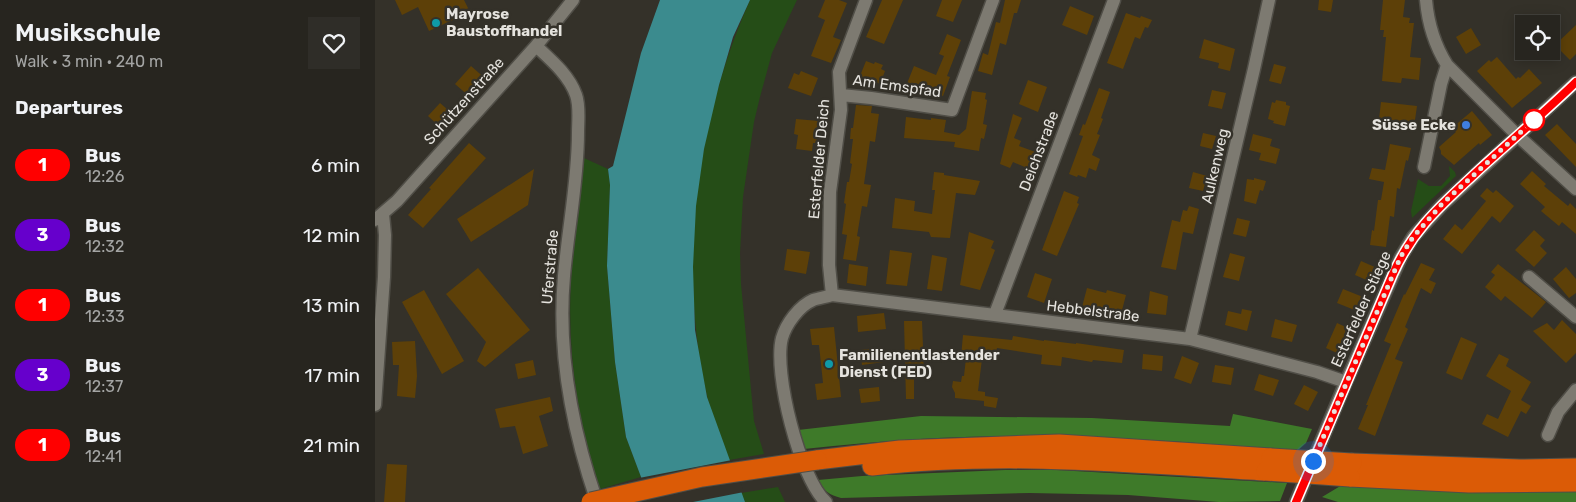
<!DOCTYPE html>
<html lang="en">
<head>
<meta charset="utf-8">
<style>
  :root { --surface:#27251f; --page:#2f2d28; --text:#f1f3f6; --muted:#a4a5a4; --line:#43423d }
  body { margin:0; font-family:Rubik,sans-serif; background:var(--page); color:var(--text); height:100vh; display:flex; flex-direction:column; font-size:19px; white-space:nowrap }
  * { box-sizing:border-box; margin:0 }
  p { font-size:16px; color:var(--muted) }
  .icon { flex:none; width:28px; height:28px; fill:none; stroke:currentColor; stroke-width:2; stroke-linecap:round; stroke-linejoin:round }
  .map { position:relative; flex:1; overflow:hidden }
  .panel { display:flex; flex-direction:column; background:var(--surface); width:375px }
  .panel>* { flex:none }
  .badge { padding:0 10px; border-radius:16px; font-size:18px; line-height:32px }
  .buttons { position:absolute; left:1140px; top:15px; display:grid; gap:10px }
  .buttons a { display:grid; place-items:center; width:45px; height:45px; border-radius:0px; background:var(--surface); box-shadow:0 2px 12px #0003,0 0 0 1px var(--line); font-size:25px }
  .you { position:absolute; width:25px; height:25px; margin:-12px; border:4px solid #fff; border-radius:50%; background:#1a73e8; box-shadow:0 0 0 8px #1a73e833 }
  .map>.badge { position:absolute; translate:-50% -50%; box-shadow:0 0 0 2px #fff }
  h2 { padding:0 15px; font-size:19px; line-height:45px }
  .round { display:grid; place-items:center; flex:none; width:52px; height:52px; border-radius:0px; background:var(--page) }
  .summary { display:flex; align-items:center; justify-content:space-between; height:85px; padding:0 15px }
  h1 { font-size:24px; font-weight:600; line-height:38px }
  ul { padding:0; list-style:none }
  li { display:flex; align-items:center; gap:15px; height:70px; padding:0 15px }
  li div { flex:1 }
  li b { display:block; font-size:19px }
  li em { font-style:normal }
  li .badge { min-width:55px; font-weight:700; text-align:center }
  main { display:flex; flex:1; min-height:0 }
  .map>svg:first-child { display:block }
</style>
</head>
<body>
<main>
<section class="panel">
<div class="summary"><div><h1>Musikschule</h1><p>Walk · 3 min · 240 m</p></div><a class="round"><svg class="icon" aria-label="heart" viewBox="0 0 24 24"><path d="M12 20l-8-8c-3-5 5-10 8-4 3-6 11-1 8 4z"/></svg></a></div>
<h2>Departures</h2>
<ul>
<li><span class="badge" style="background:#f00;color:#fff">1</span><div><b>Bus</b><p>12:26</p></div><em>6 min</em></li>
<li><span class="badge" style="background:#60c;color:#fff">3</span><div><b>Bus</b><p>12:32</p></div><em>12 min</em></li>
<li><span class="badge" style="background:#f00;color:#fff">1</span><div><b>Bus</b><p>12:33</p></div><em>13 min</em></li>
<li><span class="badge" style="background:#60c;color:#fff">3</span><div><b>Bus</b><p>12:37</p></div><em>17 min</em></li>
<li><span class="badge" style="background:#f00;color:#fff">1</span><div><b>Bus</b><p>12:41</p></div><em>21 min</em></li>
</ul>
</section>
<div class="map">
<svg width="1201" height="502" viewBox="0 0 1201 502">
  <rect width="100%" height="100%" fill="#343129"/>
  <!-- green -->
  <path fill="#254d17" d="M375,0h47l-25,53 -12,44 -6,25 -11,75 -3,56 1,31 13,137 10,33 -35,6c-7,-21 -17,-43 -22,-64 -30,-131 -11,-274 43,-396z
    M209,158l24,11 2,16 -3,81 8,96 11,75 15,40 -41,12c-23,-68 -33,-138 -29,-210 3,-40 10,-81 13,-121z
    M1074,166l6,6 1,4 -44,42 -1,-7 7,-32 11,7h12l9,-10z
    M403,487l7,15h-40l-4,-9z"/>
  <!-- forest -->
  <path fill="#3e7a29" d="M858,414l79,15 -6,14 -9,8c-84,-7 -169,-14 -254,-15 -80,-1 -159,4 -239,13l-6,-19 123,-14 171,2 138,8z
    M630,470h52l230,13 -7,18 -61,1 -91,-7 -98,-2 -189,5c-11,-3 -18,-7 -23,-18l44,-4z
    M967,485l234,4v13h-238l-16,-5z"/>
  <!-- water -->
  <path fill="#3b8b8e" d="M285,0h90l-17,37 -14,48 -15,64 -8,57 -3,61 2,63 12,67 38,105h-97l-7,-25 -15,-40 -11,-75 -8,-96 3,-81 -2,-16 5,-3 28,-113z"/>
  <!-- pier -->
  <path fill="#343129" d="M357,460l12,32 -51,10h-48l-6,-24z"/>
  <!-- building -->
  <path fill="#5d4008" d="M20,0h69l6,12 -41,19 -11,-24 -16,8z
    M450,0h14l8,3 -14,34 8,3 -10,23 -20,-7 14,-36 -7,-3z
    M507,0h21l-19,44 -18,-7z
    M567,0h20l-9,22 -17,-6z
    M630,0h16l-4,13h-3l-8,32 -6,-2 -8,32 -14,-4 5,-18 5,2 8,-33 4,1z
    M944,0h14l-2,12 -13,-2z
    M1008,0h22l-2,17 7,1 -1,5h5l-4,34 11,1 -2,22 -17,-2 -1,5 -19,-2 4,-44h-3l1,-7h-4z
    M695,6l24,10 -7,19 -25,-10z
    M751,13l14,5 1,-2 11,4 -4,8 -3,-1 -5,12 -5,-2 -12,32 -16,-6z
    M1201,25v29l-6,6 -15,-15z
    M1096,28l10,17 -15,9 -10,-17z
    M572,34l14,6 -14,36 3,1 -7,19 -22,-9 -2,5 -13,-6 8,-20 22,9 8,-19 -5,-2z
    M829,39l31,10 -5,22 -12,-3 1,-5 -20,-5z
    M1122,57l19,22 2,-2 2,1 9,-9 13,14 -30,25 -35,-37 12,-11 2,2z
    M491,61l8,3 1,-2 8,3 -2,4 4,2 -5,13 -20,-8z
    M899,64l12,3 -5,17 -12,-3z
    M96,66l16,14 -17,17 -15,-13z
    M426,71l17,7 -7,18 -23,-8 6,-15 5,2z
    M653,80l19,7 -9,25 -19,-8z
    M724,88l11,4 -9,26 2,1 -6,15 3,1 -8,20 8,4 -4,12 -7,-3 -3,10 -8,-3 -1,2 -8,-3 14,-38 -4,-1 4,-11 2,1z
    M837,90l14,3 -4,16 -14,-3z
    M597,91l14,2 -1,6 2,1 -4,24 4,1 -3,14 -3,-1 -2,13 -25,-4 1,-5 -51,-4 2,-21 25,3v-2l15,2 -2,12 15,3 7,-6z
    M901,100l10,2v3l4,1 -5,20 -12,-3 1,-2 -6,-2 4,-17 3,1z
    M1006,102l36,4 -3,21 -16,-1v5l-20,-3z
    M65,103l15,13 -12,14 -15,-14z
    M481,105l16,1 -1,7 8,1 -4,28 -5,-1 -6,43 7,1 -4,22 -5,-1 -5,30 3,1 -4,24 -13,-2 4,-24 -5,-1 4,-30 -2,-1 3,-21h2l3,-18 -2,-1 3,-24h-3l1,-11h2z
    M1097,111l20,24 -12,10 -1,-2 -25,22 -13,-11v-3l-2,-4 17,-15 -4,-4z
    M638,114l9,4 -8,20 7,3 -2,5 22,8 -7,17 -21,-9 -3,6 -10,-4z
    M421,119l23,2 -2,22h-4l-1,8 -16,-2 2,-14 -4,-1z
    M1182,124l19,20v23l-31,-32z
    M828,133l13,3 -4,13 -12,-3z
    M878,134l19,5 -2,7 10,3 -4,15 -17,-4 2,-7 -12,-3z
    M94,143l17,15 -63,70 -15,-13 23,-26 -2,-1z
    M1015,144l21,4 -3,13 -2,-1 -6,29 -3,-1 -3,29 -4,-1 -4,31 -16,-2 2,-15 2,1 4,-31h3l3,-18 -15,-3 3,-11 13,2z
    M159,169l-6,36 -57,37 -14,-23z
    M1157,171l14,13 -2,2 24,20 2,-3 6,6v25l-14,-12 -3,4 -18,-15 4,-4 -25,-23z
    M559,172l10,1v2l36,6 -5,14 -19,-2 -6,45 -19,-1 -2,-5 -37,-4 3,-30 20,3 -1,10 18,3 3,-24h-3z
    M818,172l14,4 -4,15 -14,-3z
    M879,178l12,3 -3,10 -3,-1 -4,14 -12,-3 3,-22 7,1z
    M1112,188l6,5 3,-3 18,16 -14,17 -8,-7 -30,38 -19,-15 12,-15 7,6 24,-29 -6,-5z
    M689,191l15,6 -2,6 2,1 -22,52 -15,-6z
    M814,206l10,3 -6,25 -10,-2 -7,38 -15,-3 11,-47 8,2 3,-12 4,1z
    M862,218l13,3 -4,16 -13,-3z
    M1159,230l11,10 -5,6 7,7 -13,14 -19,-17z
    M594,232l25,9 -3,7 4,2 -15,40 -20,-5z
    M412,249l23,3 -4,22 -22,-4z
    M515,250l22,3 -5,33 -21,-2z
    M855,253l15,4 -6,24 -16,-4z
    M557,255l15,3 -5,33 -15,-2z
    M986,261l16,7 -6,14 -16,-7z
    M1046,263l14,6 -6,11 7,3 -5,11 -10,-6 -16,39 3,2 -13,30 8,3 -28,74 -17,-7 10,-24h-2l25,-61 -7,-3 20,-47 1,1z
    M474,264l19,3 -2,19 -19,-3z
    M1123,264l48,38 -14,16 -27,-22 -4,5 -16,-14 10,-12 -4,-3z
    M1191,267l10,12v14l-7,5 -16,-19z
    M103,268l52,62 -45,37 -8,-6 9,-19 -40,-48z
    M660,273l17,6 -8,24 -17,-6z
    M712,288l19,5 1,-3 19,5 -5,19 -4,-1 -1,4 -19,-5 -1,3 -11,-3 1,-3 -4,-2z
    M968,289l20,8 -6,14 -20,-8z
    M49,290l40,71 -22,13 -40,-72z
    M775,291l18,5 -2,19 -19,-2z
    M867,309l10,2 -5,20 -22,-6 3,-14 13,3z
    M509,313l2,16 -28,3 -1,-16z
    M900,319l22,6 -5,17 -21,-5z
    M1187,320l14,14v19l-10,10 -33,-32 14,-8 7,7z
    M529,321h18l2,52h-10v26h-8z
    M962,323l13,6 -11,25 -13,-6z
    M459,327l7,70 -24,3 -2,-16 8,-1 -4,-38h-7l-2,-16z
    M588,335l49,5 1,-4 31,5v-1l32,4v-1l48,7 -2,13 -29,-3 -1,2 -30,-5 -1,9 -20,-2 1,-9 -45,-7 -2,12 -13,-1 -4,32 7,1v4l13,2 -2,10 -12,-2v-5l-29,-3v-5l-3,-6 1,-6 8,1 1,-6h2l2,-18 -5,-1z
    M1086,337l16,7 -15,36 -16,-7z
    M40,341l2,35 -2,22 -18,-2 2,-31h-6l-1,-23z
    M508,348l1,14 -22,3 -2,-15z
    M768,354l20,2 -1,15 -20,-2z
    M1124,354l10,5 -3,7 25,16 -10,18 10,6 -5,8 -5,-3 -13,26 -26,-13 5,-10 11,5 13,-28 -25,-15z
    M807,356l17,7 -8,21 -17,-6z
    M158,360l3,15 -18,4 -3,-15z
    M840,365l19,3 -3,17 -19,-3z
    M884,374l20,6 -6,16 -19,-6z
    M929,385l14,7 -10,19 -14,-7z
    M504,387l1,14 -19,2 -2,-14z
    M175,397l3,14 -14,5 9,30 -25,8 -8,-28 -15,2 -5,-19z
    M12,464l20,1 -2,37h-21z"/>
  <g fill="none" stroke-linecap="round" stroke-linejoin="round">
    <defs>
      <path id="minor" d="M161,46c15,14 33,29 40,49 4,11 2,26 2,38 0,48 -10,95 -14,143 -7,77 8,153 33,226
        M1072,65l70,70 59,54
        M466,95l30,3 81,12 41,-110
        M1049,167l17,-83 6,-19c-13,-21 -19,-41 -21,-65
        M0,220l22,-19 139,-155 37,-46
        M1154,277l47,40
        M457,295l-3,-30 1,-73 11,-82 -2,-38 27,-72
        M620,314l119,-314
        M815,339l64,-270 15,-69
        M0,405l9,-128 1,-42 -2,-21
        M1173,435l10,-23 18,-22
        M451,502c-26,-23 -53,-130 -44,-164 4,-14 17,-32 31,-38 6,-2 13,-3 19,-5l358,44 127,33 29,10
        M921,502l50,-120 55,-125 12,-20 29,-32 134,-123"/>
      <path id="highway" d="M442,460l83,-10 159,-6 212,14
        M977,463l168,6 56,-1
        M497,466c131,-15 262,-3 392,5
        M975,477l119,6 107,-1"/>
    </defs>
    <!-- minor casing -->
    <use href="#minor" stroke="#504e47" stroke-width="15"/>
    <!-- highway casing -->
    <use href="#highway" stroke="#504e47" stroke-width="21"/>
    <!-- minor -->
    <use href="#minor" stroke="#7d7a71" stroke-width="12"/>
    <!-- highway -->
    <use href="#highway" stroke="#db5b06" stroke-width="19"/>
    <defs>
      <path id="highway-bridge" d="M896,458l81,5
        M891,471l84,6
        M216,502l111,-25 115,-17"/>
    </defs>
    <!-- highway-bridge casing -->
    <use href="#highway-bridge" stroke="#504e47" stroke-width="21" stroke-linecap="butt"/>
    <!-- highway-bridge -->
    <use href="#highway-bridge" stroke="#db5b06" stroke-width="19"/>
  </g>
  <g fill="none" stroke-linecap="round" stroke-linejoin="round">
    <defs>
      <path id="line" d="M921,502l97,-228c21,-47 50,-70 87,-105 32,-29 65,-57 96,-87"/>
    </defs>
    <!-- line casing -->
    <use href="#line" stroke="#fff" stroke-width="11"/>
    <!-- line -->
    <use href="#line" stroke="#f00" stroke-width="8"/>
    <!-- walk -->
    <path stroke="#e5e3de" stroke-width="5" stroke-dasharray="0 9" d="M938,461l88,-205 12,-19 29,-33 93,-85 -1,1"/>
  </g>
  <!-- markers -->
  <g fill="#0f9aa8" stroke="#343129" stroke-width="2">
    <circle cx="61" cy="23" r="5"/>
    <circle cx="454" cy="364" r="5"/>
  </g>
  <circle fill="#fff" stroke="#f00" stroke-width="2.5" cx="1159" cy="120" r="10"/>
  <circle fill="#3f7fe0" stroke="#343129" stroke-width="2" cx="1091" cy="125" r="5"/>
  <g text-anchor="middle" stroke-width="5" stroke-linejoin="round" paint-order="stroke">
    <!-- poi labels -->
    <g font-size="15" font-weight="bold" fill="#e5e3de" stroke="#343129" text-anchor="start">
      <text x="71" y="19">Mayrose<tspan x="71" dy="17">Baustoffhandel</tspan></text>
      <text x="1081" y="130" text-anchor="end">Süsse Ecke</text>
      <text x="464" y="360">Familienentlastender<tspan x="464" dy="17">Dienst (FED)</tspan></text>
    </g>
    <!-- street labels -->
    <g font-size="15" fill="#e5e3de" stroke="#343129">
      <text transform="translate(522 86) rotate(8)" y="5">Am Emspfad</text>
      <text transform="translate(89 101) rotate(-48)" y="5">Schützenstraße</text>
      <text transform="translate(664 151) rotate(-69)" y="5">Deichstraße</text>
      <text transform="translate(444 159) rotate(-85)" y="5">Esterfelder Deich</text>
      <text transform="translate(840 166) rotate(-77)" y="5">Aulkenweg</text>
      <text transform="translate(175 267) rotate(-85)" y="5">Uferstraße</text>
      <text transform="translate(986 309) rotate(-66)" y="5">Esterfelder Stiege</text>
      <text transform="translate(718 311) rotate(7)" y="5">Hebbelstraße</text>
    </g>
  </g>
</svg>
<div class="buttons">
<a><svg class="icon" aria-label="locate" viewBox="0 0 24 24"><circle cx="12" cy="12" r="6"/><path d="M12 2v4M12 18v4M2 12h4M18 12h4"/></svg></a>
</div>
<div class="you" style="left:938px;top:461px"></div>
</div>
</main>
</body>
</html>
